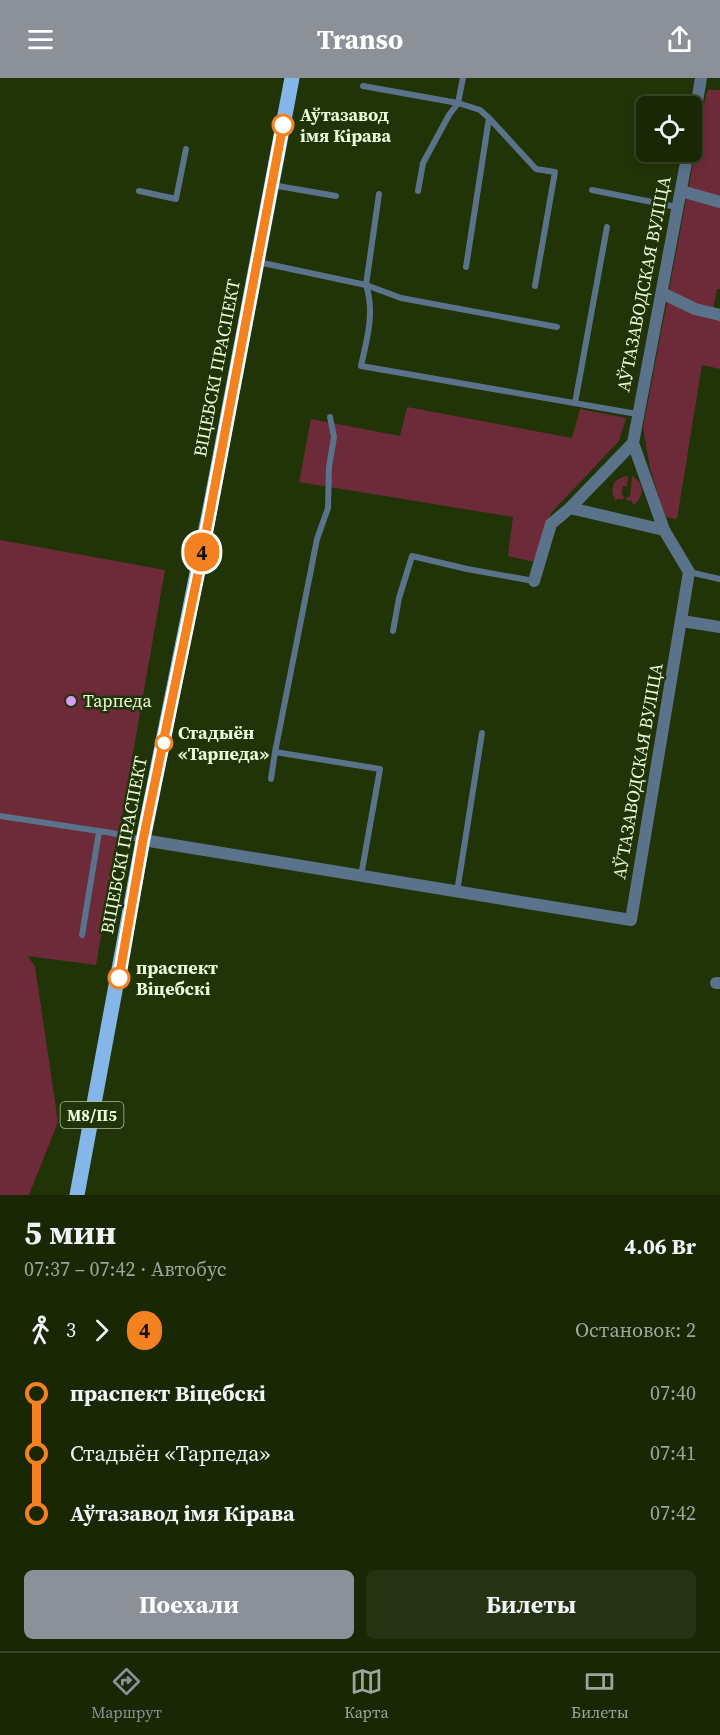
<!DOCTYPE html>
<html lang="ru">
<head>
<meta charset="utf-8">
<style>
  :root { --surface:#192705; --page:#263313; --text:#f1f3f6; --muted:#9fa59a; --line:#374427; --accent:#8c9099 }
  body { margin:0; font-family:"Source Serif 4",serif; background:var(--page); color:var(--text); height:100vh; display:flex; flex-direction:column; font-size:22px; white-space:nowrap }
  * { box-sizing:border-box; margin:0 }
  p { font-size:20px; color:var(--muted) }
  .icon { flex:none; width:33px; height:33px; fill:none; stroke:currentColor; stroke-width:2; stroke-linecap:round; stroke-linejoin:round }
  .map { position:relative; height:1117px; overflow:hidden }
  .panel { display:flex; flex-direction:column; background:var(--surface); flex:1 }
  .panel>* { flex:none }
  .badge { padding:0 12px; border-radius:20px; font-size:21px; line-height:39px }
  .fabs { position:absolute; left:636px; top:18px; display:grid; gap:12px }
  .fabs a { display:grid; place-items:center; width:66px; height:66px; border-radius:9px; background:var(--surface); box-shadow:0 3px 9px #0003,0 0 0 2px var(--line); font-size:30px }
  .map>.badge { position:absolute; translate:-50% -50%; box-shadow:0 0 0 3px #fff }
  .legs { display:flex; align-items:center; gap:9px; height:66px; padding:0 24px; font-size:20px }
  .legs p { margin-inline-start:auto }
  .head { display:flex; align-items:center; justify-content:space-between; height:102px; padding:0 24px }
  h1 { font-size:33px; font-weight:700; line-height:45px }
  .primary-button { display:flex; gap:12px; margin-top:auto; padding:12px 24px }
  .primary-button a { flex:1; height:69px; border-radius:9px; background:var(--accent); color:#fff; font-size:24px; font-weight:700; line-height:69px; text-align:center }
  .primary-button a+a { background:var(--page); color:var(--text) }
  ul { padding:0 24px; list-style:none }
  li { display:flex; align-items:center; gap:21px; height:60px; font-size:22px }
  li i { display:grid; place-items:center; width:9px; height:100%; margin:0 8px; background:currentColor }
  li i::after { content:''; width:15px; height:15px; margin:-8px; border:4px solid; border-radius:50%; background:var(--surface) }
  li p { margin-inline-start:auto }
  li:first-child i { background:linear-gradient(#0000 50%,currentColor 0) }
  li:last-child i { background:linear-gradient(currentColor 50%,#0000 0) }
  header { display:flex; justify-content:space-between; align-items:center; height:78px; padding:0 24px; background:var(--accent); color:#fff; font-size:27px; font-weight:700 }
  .dock { display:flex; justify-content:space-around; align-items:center; height:84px; border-top:2px solid var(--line); background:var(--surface); font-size:16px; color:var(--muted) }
  .dock a { display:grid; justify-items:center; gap:3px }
  .dock .current { color:var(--accent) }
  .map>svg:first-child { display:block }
</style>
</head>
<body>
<header><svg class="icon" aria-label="menu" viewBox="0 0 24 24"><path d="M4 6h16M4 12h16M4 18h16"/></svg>Transo<svg class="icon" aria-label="share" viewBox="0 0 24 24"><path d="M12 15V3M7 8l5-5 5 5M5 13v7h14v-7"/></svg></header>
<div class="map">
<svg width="720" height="1117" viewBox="0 0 720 1117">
  <rect width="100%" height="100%" fill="#213407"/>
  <!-- green -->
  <path fill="#6d2a38" d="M708,12h12v199h-3l-5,27 8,2v51l-18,-4 -25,154 -12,-2 -15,-49 -7,-40 63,-333z
    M407,329l165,31 8,-29 46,9 -7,23 -68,72 -17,49 -26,-6 5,-39 -214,-35 12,-63 89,17z
    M628,398l-1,10h-4l-2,9 3,1 -1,3h-6l-1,2c-8,-12 -2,-24 12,-25z
    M632,398c13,7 13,21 1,29l-1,-4 -6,-1 1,-3h3z
    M0,462l165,30 -69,395 -69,-9 8,10 23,156 -29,73h-29z"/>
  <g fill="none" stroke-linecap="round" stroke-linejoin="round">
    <!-- lane -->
    <path stroke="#5b728b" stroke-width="6" d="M363,8l95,17 5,-25
      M272,107l64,11
      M592,112l85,17
      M139,113l37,8 10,-50
      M418,113l5,-28 26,-48 9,-12 22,7 9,8 47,51 19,3 -20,114
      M379,116l-13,91 35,13 156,29
      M258,184l108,23c9,27 1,54 -5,81l276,48
      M466,189l23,-149
      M575,325l32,-176
      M330,339l4,20 -5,30 -1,41 -11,31 -42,213 105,17 -19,107
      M689,494l31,7
      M393,553l6,-33 13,-42 55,13 67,12
      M271,701l4,-27
      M0,738l112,17 31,7
      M457,814l25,-159
      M82,857l17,-103"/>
    <!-- street -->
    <path stroke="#5b728b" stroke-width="12" d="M692,53l9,-53
      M681,113l39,11
      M662,215l33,16 25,6
      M570,430l94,22
      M534,503l17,-57 19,-16 63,-65
      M682,543l38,6
      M143,762l488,80 58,-348 -25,-42 -31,-87 55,-291
      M716,905h4"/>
    <!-- primary -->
    <path stroke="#85b6e9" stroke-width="15" d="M77,1117l66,-355 67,-331 82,-431"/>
  </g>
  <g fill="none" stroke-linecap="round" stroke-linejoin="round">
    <defs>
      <path id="line-1" d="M119,900l24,-138 59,-286 81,-429"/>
    </defs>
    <!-- line-1 casing -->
    <use href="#line-1" stroke="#fff" stroke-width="14"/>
    <!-- line-1 -->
    <use href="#line-1" stroke="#f58220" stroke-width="9"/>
  </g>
  <!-- markers -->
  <g fill="#fff" stroke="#f58220" stroke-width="3">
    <circle cx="283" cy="47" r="10"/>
    <circle cx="164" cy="665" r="8"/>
    <circle cx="119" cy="900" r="10"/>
  </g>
  <circle fill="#d49cfc" stroke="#213407" stroke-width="2" cx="71" cy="623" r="6"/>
  <g text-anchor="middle" stroke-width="5" stroke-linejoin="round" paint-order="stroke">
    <!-- shield labels -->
    <rect fill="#213407" stroke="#aebf9c" stroke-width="1.5" x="60.5" y="1024" width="63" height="26" rx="4.5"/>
    <g font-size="16" font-weight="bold" fill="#ebfbdc">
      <text x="92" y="1043">М8/П5</text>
    </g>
    <!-- stop labels -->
    <g font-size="18" font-weight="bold" fill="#ebfbdc" stroke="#213407" text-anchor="start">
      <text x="300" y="43">Аўтазавод<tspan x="300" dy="21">імя Кірава</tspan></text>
      <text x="178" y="661">Стадыён<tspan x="178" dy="21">«Тарпеда»</tspan></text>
      <text x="136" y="896">праспект<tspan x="136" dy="21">Віцебскі</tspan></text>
    </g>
    <!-- street labels -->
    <g font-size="18" fill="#ebfbdc" stroke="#213407">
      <text transform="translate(644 206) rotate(-79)" y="6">АЎТАЗАВОДСКАЯ ВУЛІЦА</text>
      <text transform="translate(217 290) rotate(-79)" y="6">ВІЦЕБСКІ ПРАСПЕКТ</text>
      <text transform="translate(638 693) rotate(-80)" y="6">АЎТАЗАВОДСКАЯ ВУЛІЦА</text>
      <text transform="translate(124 767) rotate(-79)" y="6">ВІЦЕБСКІ ПРАСПЕКТ</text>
    </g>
    <!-- poi labels -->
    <g font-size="18" fill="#ebfbdc" stroke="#213407" text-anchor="start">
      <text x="83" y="629">Тарпеда</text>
    </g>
  </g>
</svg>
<div class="fabs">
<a><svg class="icon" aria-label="locate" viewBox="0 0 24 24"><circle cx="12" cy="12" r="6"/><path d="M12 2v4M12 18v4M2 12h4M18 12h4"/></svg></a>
</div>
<b class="badge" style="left:202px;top:474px;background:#f58220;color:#111">4</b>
</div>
<section class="panel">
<div class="head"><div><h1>5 мин</h1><p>07:37 – 07:42 · Автобус</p></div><b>4.06 Br</b></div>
<div class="legs"><svg class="icon" aria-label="walk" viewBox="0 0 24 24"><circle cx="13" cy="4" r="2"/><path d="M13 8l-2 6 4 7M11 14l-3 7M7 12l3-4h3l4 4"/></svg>3<svg class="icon" aria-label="forward" viewBox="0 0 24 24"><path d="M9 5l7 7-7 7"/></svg><b class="badge" style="background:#f58220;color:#111">4</b><p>Остановок: 2</p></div>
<ul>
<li><i style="color:#f58220"></i><b>праспект Віцебскі</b><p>07:40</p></li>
<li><i style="color:#f58220"></i><span>Стадыён «Тарпеда»</span><p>07:41</p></li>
<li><i style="color:#f58220"></i><b>Аўтазавод імя Кірава</b><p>07:42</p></li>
</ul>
<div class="primary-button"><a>Поехали</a><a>Билеты</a></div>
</section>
<nav class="dock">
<a class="current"><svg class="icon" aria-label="directions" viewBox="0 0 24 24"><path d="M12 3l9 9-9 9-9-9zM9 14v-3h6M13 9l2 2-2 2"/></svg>Маршрут</a>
<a><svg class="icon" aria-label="map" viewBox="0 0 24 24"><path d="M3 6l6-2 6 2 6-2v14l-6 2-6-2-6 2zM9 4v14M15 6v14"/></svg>Карта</a>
<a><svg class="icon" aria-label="tickets" viewBox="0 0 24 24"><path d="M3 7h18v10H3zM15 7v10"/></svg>Билеты</a>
</nav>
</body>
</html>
